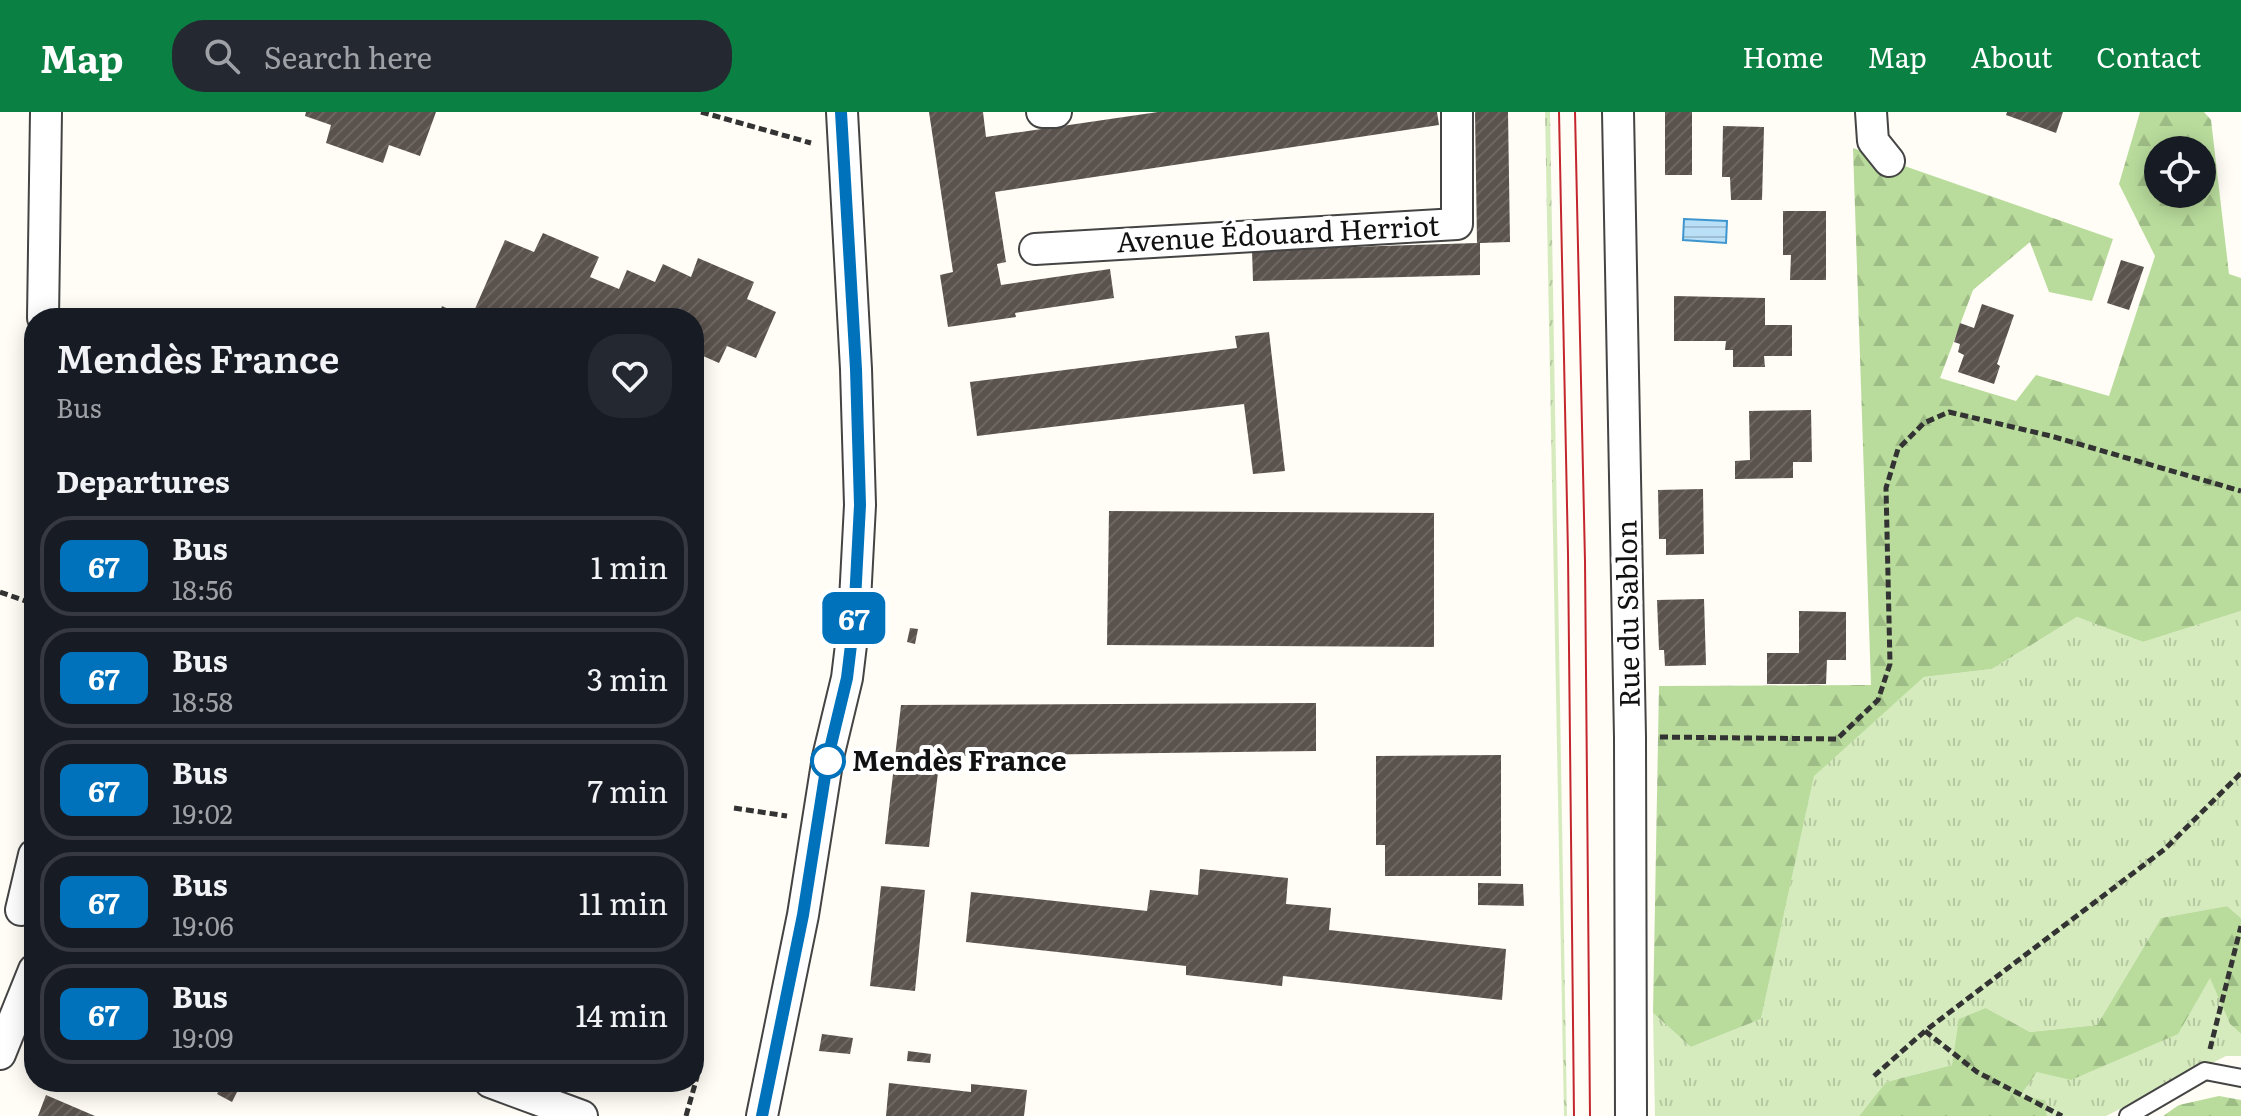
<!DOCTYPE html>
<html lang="en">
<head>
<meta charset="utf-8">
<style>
  :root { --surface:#171b24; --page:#242831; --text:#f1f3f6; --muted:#9ea1a6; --line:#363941; --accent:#0b8043 }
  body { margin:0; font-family:Literata,serif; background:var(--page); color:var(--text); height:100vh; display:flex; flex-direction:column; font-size:30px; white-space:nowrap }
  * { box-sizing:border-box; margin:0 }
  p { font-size:26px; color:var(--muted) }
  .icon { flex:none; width:44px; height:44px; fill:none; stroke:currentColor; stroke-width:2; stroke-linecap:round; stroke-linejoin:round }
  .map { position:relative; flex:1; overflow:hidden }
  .sheet { position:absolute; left:24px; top:196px; width:680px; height:784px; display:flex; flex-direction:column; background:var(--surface); border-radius:32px; box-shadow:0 4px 20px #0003 }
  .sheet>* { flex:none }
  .badge { padding:0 16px; border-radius:12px; font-size:28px; line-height:52px }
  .buttons { position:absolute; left:2144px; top:24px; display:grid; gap:16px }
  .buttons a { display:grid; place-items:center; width:72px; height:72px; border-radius:50%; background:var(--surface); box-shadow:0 4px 20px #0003; font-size:40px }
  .map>.badge { position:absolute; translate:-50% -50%; box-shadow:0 0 0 4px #fff }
  h2 { padding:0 32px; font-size:30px; line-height:72px }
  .round { display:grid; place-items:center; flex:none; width:84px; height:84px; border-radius:32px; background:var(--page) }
  .overview { display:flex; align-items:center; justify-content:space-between; height:136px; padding:0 32px }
  h1 { font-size:38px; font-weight:600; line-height:60px }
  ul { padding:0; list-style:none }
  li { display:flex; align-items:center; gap:24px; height:100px; margin:0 16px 12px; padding:0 16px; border:4px solid var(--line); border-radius:32px }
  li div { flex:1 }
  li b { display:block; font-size:30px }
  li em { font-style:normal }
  li .badge { min-width:88px; font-weight:700; text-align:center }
  header { display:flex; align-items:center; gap:48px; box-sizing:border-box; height:112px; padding:0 40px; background:var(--accent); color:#fff }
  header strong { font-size:38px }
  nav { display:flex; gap:44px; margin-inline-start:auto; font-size:28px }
  .search { width:560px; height:72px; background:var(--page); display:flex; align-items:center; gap:20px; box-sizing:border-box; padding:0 28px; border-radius:32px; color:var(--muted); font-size:30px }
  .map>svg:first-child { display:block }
</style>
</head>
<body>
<header>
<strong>Map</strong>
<div class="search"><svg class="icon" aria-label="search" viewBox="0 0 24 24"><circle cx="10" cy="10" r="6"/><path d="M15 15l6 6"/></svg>Search here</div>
<nav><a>Home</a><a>Map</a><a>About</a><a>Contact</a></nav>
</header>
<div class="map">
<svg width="2241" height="1004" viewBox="0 0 2241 1004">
  <defs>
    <pattern id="grass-tufts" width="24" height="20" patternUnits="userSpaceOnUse" patternTransform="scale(2)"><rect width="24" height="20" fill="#d5ebbd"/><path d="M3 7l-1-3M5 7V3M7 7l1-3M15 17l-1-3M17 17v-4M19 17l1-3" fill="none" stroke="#b6c8a1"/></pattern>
    <pattern id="forest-firs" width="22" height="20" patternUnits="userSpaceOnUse" patternTransform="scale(2)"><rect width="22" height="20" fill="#b9dc9c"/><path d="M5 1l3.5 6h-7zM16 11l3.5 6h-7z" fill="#9ebc85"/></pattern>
    <pattern id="water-rules" width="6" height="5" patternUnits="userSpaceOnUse" patternTransform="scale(2)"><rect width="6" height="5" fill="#b9e0f7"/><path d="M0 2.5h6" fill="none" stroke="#9ebfd3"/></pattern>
    <pattern id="building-hatch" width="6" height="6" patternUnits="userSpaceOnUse" patternTransform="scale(2)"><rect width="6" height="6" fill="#5a524d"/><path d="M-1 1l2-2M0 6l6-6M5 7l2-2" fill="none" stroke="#6d6662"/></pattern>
  </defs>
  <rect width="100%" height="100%" fill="#fffdf5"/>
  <!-- grass -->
  <path fill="url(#grass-tufts)" d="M1545,0h5l17,1004h-3z
    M2241,499v307l-14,-12 -66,12 -64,107 -67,7 -44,-24 -34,57 -66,17 -27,34h-204l-2,-103 38,34 70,-28 53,-244 110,-98 68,-8 85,-52 66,25z
    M2211,866l19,46 11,10v22h-15l-120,60h-59l-2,-16 -26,-3 18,-25z"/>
  <!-- forest -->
  <path fill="url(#forest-firs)" fill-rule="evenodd" d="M2140,0h64l7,8 18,154 12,4v333l-98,31 -66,-25 -85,52 -68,8 -110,99 -53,243 -70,28 -38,-34 6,-327 212,-1 -18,-537 260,91 -21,62 -43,-9 -19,-50 -57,48 -33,88 76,23 20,-26 73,21 46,-140 -36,-72zM2158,38h44v44h-44z
    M2227,794l14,12v116l-11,-10 -20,-46 -32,56 -107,46 -34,-8 -17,24 25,4 2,16h-188l27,-34 66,-17 7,-46 27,-11 44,24 67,-7 64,-107z
    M2219,984l22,4v16h-78l16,-11z"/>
  <!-- water -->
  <path fill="url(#water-rules)" stroke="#3f96cf" stroke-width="2" d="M1684,107l43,2 -1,22 -43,-3z"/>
  <!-- building -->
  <path fill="url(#building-hatch)" d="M306,0h130l-16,44 -31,-11 -6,18 -57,-20 5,-18 -26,-9z
    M929,0h54l3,25 172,-25h279l2,13 -444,67 11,70 -9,2 4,21 109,-16 4,29 -99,15 1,4 -68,10 -8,-52 13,-3z
    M1475,0h33l2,130 -30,1v32l-227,6 -1,-31 225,-7z
    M1665,0h27v63h-27z
    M2007,0h56l-7,21 -50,-18z
    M1723,14l41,1 -2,73h-31l-1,-23h-8z
    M1783,99h43v69h-36l1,-25h-8z
    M543,121l56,24 -9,20 29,12 8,-19 28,12 8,-18 28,13 7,-19 56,24 -7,17 29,13 -20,46 -29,-12 -8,17 -25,-11v-34h-223l34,-78 29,12z
    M2121,148l23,7 -15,43 -22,-7z
    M1674,184l91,2v27h27v31h-28l1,11h-32v-17h-8l1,-9h-52z
    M1982,192l32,11 -17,49 3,2 -6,18 -36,-12 6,-17 -6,-3 2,-8 -6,-2 6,-19 14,5z
    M442,194l25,12h-30z
    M1269,220l16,139 -32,3 -9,-70 -267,32 -7,-54 267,-34 -2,-12z
    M1811,298l1,52h-19v16l-58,1v-18l15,-1 -1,-49z
    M1703,377l1,65 -38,1v-16h-7l-1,-49z
    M1109,399l325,2v134l-327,-2z
    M1704,487l2,66 -41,1 -1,-16h-5l-2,-50z
    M1799,499l47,1v48h-19l-1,24h-59v-31h32z
    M910,516l8,1 -3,15 -8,-2z
    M1316,591v48l-376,5 -11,91 -44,-3 16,-139z
    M1501,643v121h-116v-31h-9v-89z
    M1200,757l88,9 -2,26 45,4 -2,22 177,19 -4,51 -219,-24 -1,10 -96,-11v-9l-220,-24 5,-50 176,19 3,-21 48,5z
    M1478,771l45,1 1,22 -46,-1z
    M881,774l44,4 -10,101 -45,-5z
    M822,922l31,4 -3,16 -31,-3z
    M908,939l23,3 -1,9 -23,-2z
    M223,970h19l-10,20 -15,-8z
    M889,971l82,9v-8l56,6 -3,26h-138z
    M46,983l49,21h-57z"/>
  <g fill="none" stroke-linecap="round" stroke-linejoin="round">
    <defs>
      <path id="service" d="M2128,1004l77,-45 36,7"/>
      <path id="minor" d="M1042,0h14
        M1618,0l12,625 1,379
        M1871,0l2,29 16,20
        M1035,137l422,-25v-112
        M43,206l3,-206
        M21,798l13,-55
        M0,942l34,-84
        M490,970l92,34
        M762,1004l41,-201 25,-158 19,-79 7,-58 6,-115 -4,-136 -14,-257"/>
    </defs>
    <!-- service casing -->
    <use href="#service" stroke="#444" stroke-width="20"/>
    <!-- minor casing -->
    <use href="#minor" stroke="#444" stroke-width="34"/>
    <!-- path -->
    <path stroke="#333" stroke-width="5" stroke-dasharray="8 4" stroke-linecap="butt" d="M701,0l110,31
      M0,480l34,12
      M1660,625l177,2 41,-39 12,-36 -4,-176 12,-39 26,-26 25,-11 102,24 190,55
      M734,696l53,8
      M1925,919l52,41 85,44
      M2210,937l31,-123
      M1874,964l51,-45 240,-182 76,-76
      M686,1004l11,-39 -3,-21"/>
    <!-- service -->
    <use href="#service" stroke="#fff" stroke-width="16"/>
    <!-- minor -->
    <use href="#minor" stroke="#fff" stroke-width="30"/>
    <!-- tram -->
    <path stroke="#c4262e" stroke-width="2" d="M1559,0l9,442 6,562
      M1575,0l10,449 5,555"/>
  </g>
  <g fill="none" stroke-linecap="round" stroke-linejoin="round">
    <defs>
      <path id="line" d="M762,1004l41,-201 25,-158 19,-79 7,-58 6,-115 -4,-136 -15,-257"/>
    </defs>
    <!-- line casing -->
    <use href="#line" stroke="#fff" stroke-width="18"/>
    <!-- line -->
    <use href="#line" stroke="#0072bc" stroke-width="12"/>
  </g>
  <!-- markers -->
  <circle fill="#fff" stroke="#0072bc" stroke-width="4" cx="828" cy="649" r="16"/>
  <g text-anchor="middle" stroke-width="8" stroke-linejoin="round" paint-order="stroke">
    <!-- street labels -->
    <g font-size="28" fill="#111" stroke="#fff">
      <text transform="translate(1278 122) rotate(-3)" y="10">Avenue Édouard Herriot</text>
      <text transform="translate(1628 502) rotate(-91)" y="10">Rue du Sablon</text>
    </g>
    <!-- stop labels -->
    <g font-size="28" font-weight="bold" fill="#111" stroke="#fff" text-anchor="start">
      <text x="852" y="659">Mendès France</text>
    </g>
  </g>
</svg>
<div class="buttons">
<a><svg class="icon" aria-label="locate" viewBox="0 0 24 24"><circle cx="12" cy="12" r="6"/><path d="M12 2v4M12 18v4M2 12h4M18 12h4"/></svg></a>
</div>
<b class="badge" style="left:854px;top:506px;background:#0072bc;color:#fff">67</b>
<section class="sheet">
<div class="overview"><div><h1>Mendès France</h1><p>Bus</p></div><a class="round"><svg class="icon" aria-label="heart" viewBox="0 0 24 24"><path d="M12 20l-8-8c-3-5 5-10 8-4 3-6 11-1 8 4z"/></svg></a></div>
<h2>Departures</h2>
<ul>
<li><span class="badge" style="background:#0072bc;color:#fff">67</span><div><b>Bus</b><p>18:56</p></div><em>1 min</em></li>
<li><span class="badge" style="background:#0072bc;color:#fff">67</span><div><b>Bus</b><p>18:58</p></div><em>3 min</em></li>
<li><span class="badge" style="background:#0072bc;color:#fff">67</span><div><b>Bus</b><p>19:02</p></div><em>7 min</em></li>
<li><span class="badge" style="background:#0072bc;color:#fff">67</span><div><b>Bus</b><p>19:06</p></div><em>11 min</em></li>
<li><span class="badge" style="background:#0072bc;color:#fff">67</span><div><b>Bus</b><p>19:09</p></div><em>14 min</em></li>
</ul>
</section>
</div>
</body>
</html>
